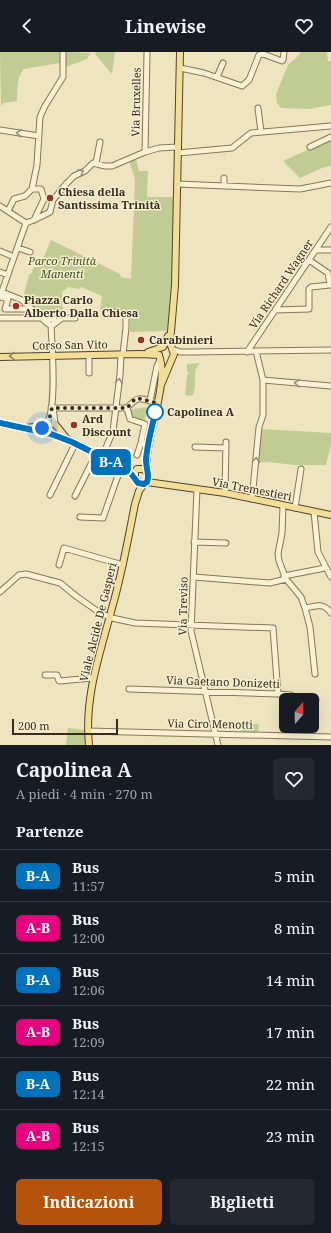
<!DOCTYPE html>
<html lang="it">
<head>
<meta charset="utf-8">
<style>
  :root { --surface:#171b24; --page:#242831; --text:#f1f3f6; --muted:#9ea1a6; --line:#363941; --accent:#b45309 }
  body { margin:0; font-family:"Noto Serif",serif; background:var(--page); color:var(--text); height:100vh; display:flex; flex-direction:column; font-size:15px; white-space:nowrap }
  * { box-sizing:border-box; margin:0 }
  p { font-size:13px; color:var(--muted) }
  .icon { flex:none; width:22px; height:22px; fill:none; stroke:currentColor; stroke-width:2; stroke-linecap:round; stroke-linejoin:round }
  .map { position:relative; height:693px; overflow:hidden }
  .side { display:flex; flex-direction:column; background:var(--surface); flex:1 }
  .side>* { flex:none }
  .badge { padding:0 8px; border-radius:6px; font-size:14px; line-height:26px }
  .needle { width:26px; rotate:20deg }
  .tools { position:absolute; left:279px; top:641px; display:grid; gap:8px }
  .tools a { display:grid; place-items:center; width:40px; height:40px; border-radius:6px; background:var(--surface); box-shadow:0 4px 16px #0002; font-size:20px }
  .scale { position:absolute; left:12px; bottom:10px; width:106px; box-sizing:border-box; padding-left:4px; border:2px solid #362c1d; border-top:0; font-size:11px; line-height:14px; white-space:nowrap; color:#362c1d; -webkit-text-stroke:3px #f5eed0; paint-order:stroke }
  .you { position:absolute; width:20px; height:20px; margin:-10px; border:3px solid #fff; border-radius:50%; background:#1a73e8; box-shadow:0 0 0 6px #1a73e833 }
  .map>.badge { position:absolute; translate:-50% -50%; box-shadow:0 0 0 2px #fff }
  h2 { padding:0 16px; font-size:15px; line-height:36px }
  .round { display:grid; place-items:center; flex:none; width:42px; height:42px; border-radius:6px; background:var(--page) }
  .head { display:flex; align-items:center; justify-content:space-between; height:68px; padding:0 16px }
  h1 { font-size:19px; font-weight:700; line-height:30px }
  .action { display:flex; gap:8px; margin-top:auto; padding:8px 16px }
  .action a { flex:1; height:46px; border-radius:6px; background:var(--accent); color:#fff; font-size:16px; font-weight:700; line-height:46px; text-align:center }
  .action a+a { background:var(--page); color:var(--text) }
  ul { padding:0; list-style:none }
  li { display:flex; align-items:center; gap:12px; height:52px; padding:0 16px; border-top:1px solid var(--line) }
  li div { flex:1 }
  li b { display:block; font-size:15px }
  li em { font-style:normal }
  li .badge { min-width:44px; font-weight:700; text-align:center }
  header { display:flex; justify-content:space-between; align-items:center; height:52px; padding:0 16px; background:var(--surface); font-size:18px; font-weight:700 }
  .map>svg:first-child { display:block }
</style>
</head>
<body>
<header><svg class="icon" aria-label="back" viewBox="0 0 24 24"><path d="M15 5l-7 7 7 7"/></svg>Linewise<svg class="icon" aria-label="heart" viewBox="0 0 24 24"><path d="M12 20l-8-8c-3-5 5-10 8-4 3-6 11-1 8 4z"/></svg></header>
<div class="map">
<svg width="331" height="693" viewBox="0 0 331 693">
  <rect width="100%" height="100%" fill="#eee5c0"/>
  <!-- green -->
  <path fill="#c0cc94" d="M0,0h60v11l-36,6c-7,6 -7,22 -7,32l-13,2 -3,3z
    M66,0l25,1 -4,6 -21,8z
    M96,0h19l-3,22 -17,-20z
    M301,0h26l1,9h3v44l-22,4 -28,-1 -4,-5 -1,-9 12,-29 11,-10z
    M331,87v27l-9,2 -22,10 -17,-17z
    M136,107l3,12h9l-1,26h27l-2,76 -4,58 -38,1v-21l-30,-2 2,-13 -21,-9 -2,2 -11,-2 -6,5 1,23h-14l-7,-5 -2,3 -17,-15 6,-24h2l3,-7h6l11,-27 69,34 1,3 10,2 4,-100 -6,-18z
    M200,311c-10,9 -1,23 -8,33l-7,-1 2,-19 2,-4h-2v-8z
    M146,355l1,3 -2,11 -11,-2 -5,-9z
    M260,377l71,4v11l-5,21h-32l-25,-3 -12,1 1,-10 2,-2 -2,-1z
    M243,672h16l-1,9 -16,-1z
    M68,676l16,2 1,15h-19z"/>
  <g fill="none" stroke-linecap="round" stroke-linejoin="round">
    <defs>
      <path id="minor" d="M180,16l24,5 38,13 7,-6 10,-25 4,-1 19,7 1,-1 1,-8
        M217,25l6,-14
        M258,56l3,24
        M0,78l39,6
        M310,95l21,-10
        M145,100l2,-99
        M178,101l54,-5 19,-15 80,-7
        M96,111l4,-21
        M177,132l123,5 31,-6
        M224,134v-8
        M0,154l26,17
        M8,159l6,-12 11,-3 7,-7 5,-24 3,-48 5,-11 18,-29v-25
        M50,160l3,-12 13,-16 8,-8 11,-5 8,-8 12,3h7l33,-14 14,-4 19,-1
        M34,168l16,-8
        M26,171l8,-3 10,-21 -3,-10h-9
        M18,196l12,4
        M316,198h15
        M0,199l14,6
        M0,220l8,3
        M2,240l20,8 26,24
        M0,245l26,-74
        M0,245l8,2 -3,10h27
        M275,258l34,-1v-20l2,-2 19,-2 -2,-12 -19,-13
        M114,260l12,2v14l-3,26
        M0,266h50
        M60,266h15
        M54,272v-5h-6v5l3,1h2l9,-7
        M172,297l8,3h12l139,-2
        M247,300l84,-125
        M89,321v-18
        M263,328l68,6
        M150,349l7,-35 3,-6
        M53,355l2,17
        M51,356h76c12,-14 14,-9 30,-5
        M127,356l3,11 15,5 -4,19 8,2
        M47,371c10,-15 5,-77 4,-98
        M195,395l31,1
        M137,403l4,-12
        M102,405l11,-26 7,-56 1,-21
        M197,437l-6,142 27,114
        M225,441l1,-51
        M50,443l25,-51
        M75,444l21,-42
        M252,447l7,-72 4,-12v-35l-7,-29
        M283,454l-1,27 -4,21 1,7 7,18 15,18 4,11c12,-2 18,-6 26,5
        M295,456l6,-39
        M314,460l4,40 13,25
        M80,465l23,1 18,-51
        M194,490l32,1
        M59,513l5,-17 59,17
        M284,524l41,-8
        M194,525l76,6 16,-4
        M0,540l19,-17 7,-1 34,9 16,13 24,17 12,5 23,5 138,5 5,66
        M305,556l5,19 5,47
        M45,623h12l2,6 34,-3
        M129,637l149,5 13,1 5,3 20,2
        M88,679l243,6"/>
      <path id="major" d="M148,300l15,-5 5,-11
        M0,305l140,-3 19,1
        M161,333l13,-31 -4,-11 5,-58 5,-233
        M0,371l51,11 16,6
        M26,376c11,0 21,-7 29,-4l12,15 56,29 9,7 8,9 6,-1 2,-4c0,-8 -2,-16 -1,-24 3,-27 20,-72 13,-97
        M135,426v-6l2,-3h6l4,3
        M147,430l78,11 106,22
        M89,693c-5,-48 11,-91 23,-137 10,-34 16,-69 23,-104l4,-13 5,-7"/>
    </defs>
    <!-- minor casing -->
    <use href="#minor" stroke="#877658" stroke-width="7"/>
    <!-- major casing -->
    <use href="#major" stroke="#54432d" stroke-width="8"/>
    <!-- minor -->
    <use href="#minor" stroke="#f9f1d3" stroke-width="5"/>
    <!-- major -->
    <use href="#major" stroke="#f2de97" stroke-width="6"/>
  </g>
  <!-- one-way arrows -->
  <defs><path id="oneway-chevron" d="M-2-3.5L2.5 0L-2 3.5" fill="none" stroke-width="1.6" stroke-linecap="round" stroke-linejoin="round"/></defs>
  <g stroke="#988e78">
    <use href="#oneway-chevron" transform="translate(19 81) rotate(-172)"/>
    <use href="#oneway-chevron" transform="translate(81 120) rotate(-30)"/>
    <use href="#oneway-chevron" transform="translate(119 329) rotate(-82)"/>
    <use href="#oneway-chevron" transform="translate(297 331) rotate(-175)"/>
    <use href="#oneway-chevron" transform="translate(256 408) rotate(-85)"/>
  </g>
  <use stroke="#94855a" href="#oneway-chevron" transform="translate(12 304) rotate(179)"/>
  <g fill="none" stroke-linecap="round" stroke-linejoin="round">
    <defs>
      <path id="line" d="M0,371l51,11 21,8 52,26 8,7 6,8 6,1 3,-2c3,-6 -1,-14 -1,-22 1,-16 6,-33 10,-50"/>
    </defs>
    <!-- line casing -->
    <use href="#line" stroke="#fff" stroke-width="9"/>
    <!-- line -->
    <use href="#line" stroke="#0072bc" stroke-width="6"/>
    <!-- walk -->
    <path stroke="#362c1d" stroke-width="4" stroke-dasharray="0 7.2" d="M42,376l7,-8 3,-12h75l7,-8 3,-2 20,5 -2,9"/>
  </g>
  <!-- markers -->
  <g fill="#963228" stroke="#f5eed0" stroke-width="1.5">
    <circle cx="50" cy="146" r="4"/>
    <circle cx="16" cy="254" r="4"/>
    <circle cx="141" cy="288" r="4"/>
    <circle cx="74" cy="373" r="4"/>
  </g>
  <circle fill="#fff" stroke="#0072bc" stroke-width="2" cx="155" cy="360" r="8"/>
  <g text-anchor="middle" stroke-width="3" stroke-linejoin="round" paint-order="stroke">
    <!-- street labels -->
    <g font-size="11" fill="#362c1d" stroke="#f5eed0">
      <text transform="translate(136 50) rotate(-89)" y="4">Via Bruxelles</text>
      <text transform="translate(281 232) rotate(-56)" y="4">Via Richard Wagner</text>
      <text transform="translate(70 293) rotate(-1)" y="4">Corso San Vito</text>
      <text transform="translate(252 437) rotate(11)" y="4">Via Tremestieri</text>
      <text transform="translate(183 554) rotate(-89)" y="4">Via Treviso</text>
      <text transform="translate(98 570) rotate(-76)" y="4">Viale Alcide De Gasperi</text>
      <text transform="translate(223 630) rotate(2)" y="4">Via Gaetano Donizetti</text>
      <text transform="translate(210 672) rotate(1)" y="4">Via Ciro Menotti</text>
    </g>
    <!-- poi labels -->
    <g font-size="11" font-weight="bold" fill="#362c1d" stroke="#f5eed0" text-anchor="start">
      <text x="58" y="144">Chiesa della<tspan x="58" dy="13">Santissima Trinità</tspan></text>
      <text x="24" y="252">Piazza Carlo<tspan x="24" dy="13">Alberto Dalla Chiesa</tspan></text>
      <text x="149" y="292">Carabinieri</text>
      <text x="82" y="371">Ard<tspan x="82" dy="13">Discount</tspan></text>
    </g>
    <!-- park labels -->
    <g font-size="11" font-style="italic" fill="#425323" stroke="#f5eed0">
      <text x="62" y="213">Parco Trinità<tspan x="62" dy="13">Manenti</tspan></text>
    </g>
    <!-- stop labels -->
    <g font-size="11" font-weight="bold" fill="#362c1d" stroke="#f5eed0" text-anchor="start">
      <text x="167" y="364">Capolinea A</text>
    </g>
  </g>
</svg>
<div class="tools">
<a><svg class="needle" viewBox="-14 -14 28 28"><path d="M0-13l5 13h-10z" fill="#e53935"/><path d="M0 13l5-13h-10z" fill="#9ea1a6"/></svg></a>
</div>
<div class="scale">200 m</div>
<div class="you" style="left:42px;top:376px"></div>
<b class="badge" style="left:111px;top:410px;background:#0072bc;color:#fff">B-A</b>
</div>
<section class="side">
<div class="head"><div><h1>Capolinea A</h1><p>A piedi · 4 min · 270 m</p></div><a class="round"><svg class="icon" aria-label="heart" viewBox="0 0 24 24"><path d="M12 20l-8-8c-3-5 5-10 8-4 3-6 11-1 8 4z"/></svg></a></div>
<h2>Partenze</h2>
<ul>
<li><span class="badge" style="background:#0072bc;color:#fff">B-A</span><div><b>Bus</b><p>11:57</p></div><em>5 min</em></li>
<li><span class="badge" style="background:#e6007e;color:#fff">A-B</span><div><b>Bus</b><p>12:00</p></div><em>8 min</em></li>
<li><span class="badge" style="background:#0072bc;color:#fff">B-A</span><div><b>Bus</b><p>12:06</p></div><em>14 min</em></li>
<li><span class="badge" style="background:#e6007e;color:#fff">A-B</span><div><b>Bus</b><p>12:09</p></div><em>17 min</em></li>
<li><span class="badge" style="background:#0072bc;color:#fff">B-A</span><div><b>Bus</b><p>12:14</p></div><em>22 min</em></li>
<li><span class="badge" style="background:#e6007e;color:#fff">A-B</span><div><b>Bus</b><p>12:15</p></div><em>23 min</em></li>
</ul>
<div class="action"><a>Indicazioni</a><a>Biglietti</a></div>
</section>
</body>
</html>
